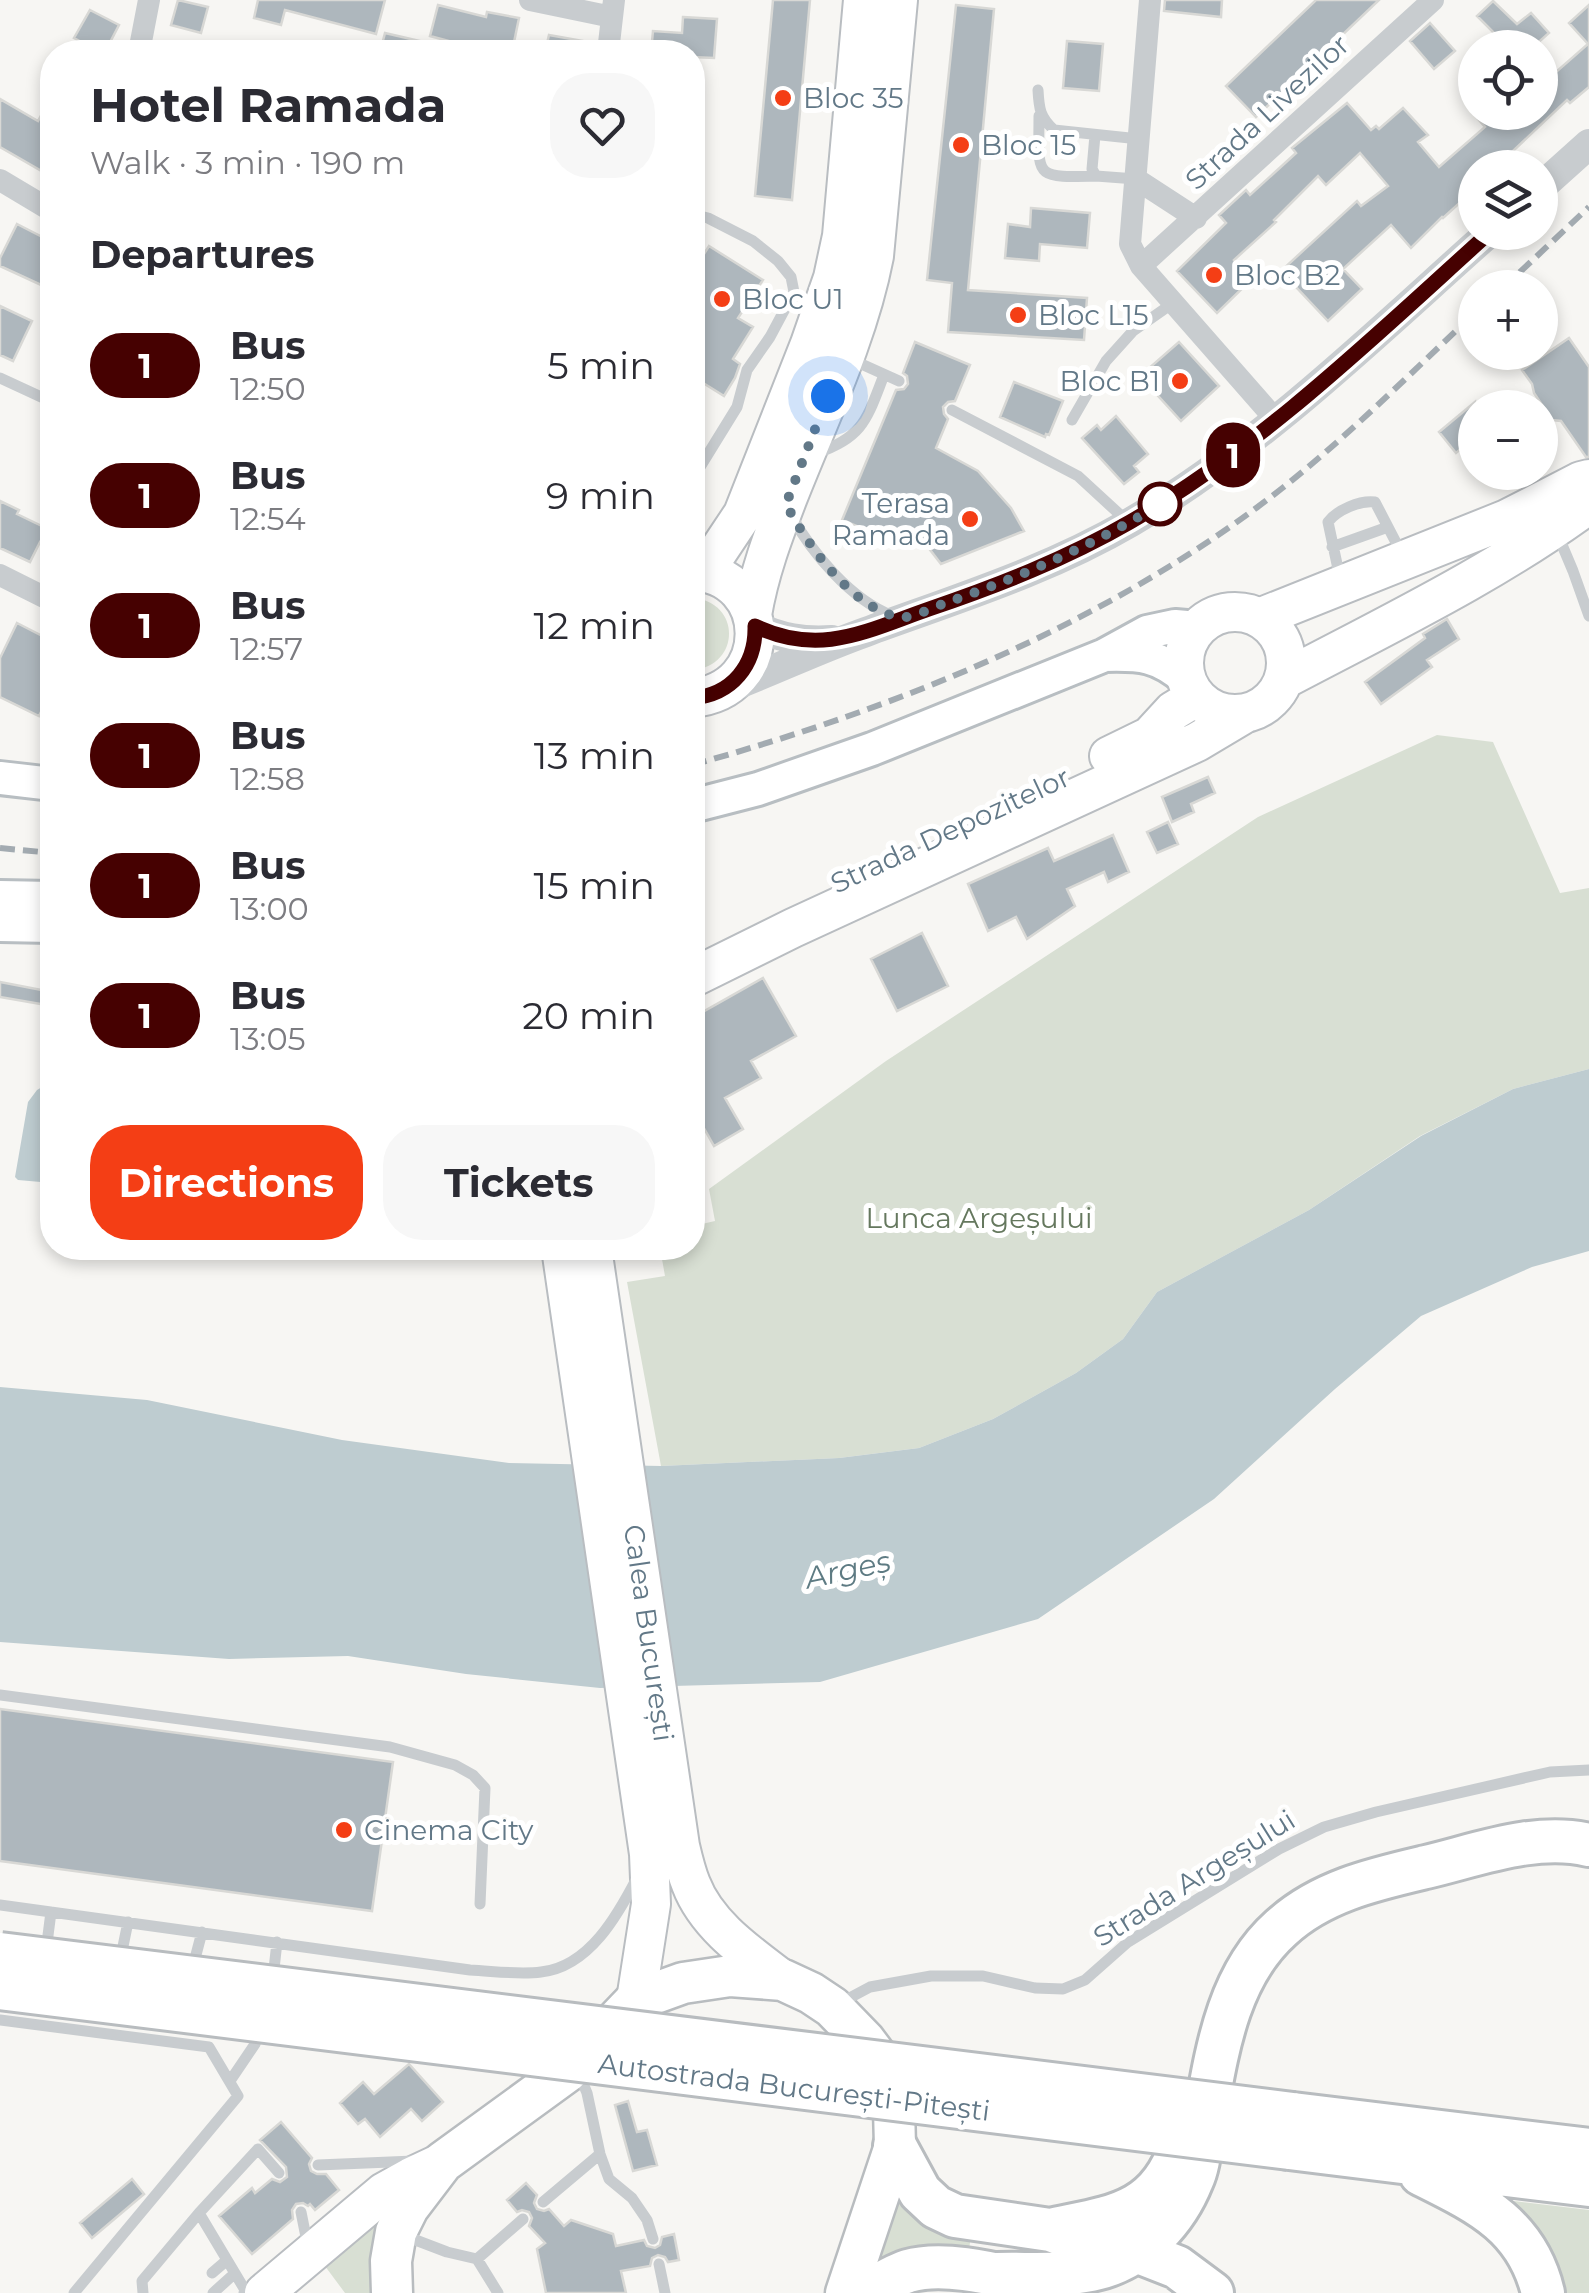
<!DOCTYPE html>
<html lang="en">
<head>
<meta charset="utf-8">
<style>
  :root { --surface:#fff; --page:#f7f7f7; --text:#2b2b33; --muted:#7c7c81; --accent:#f43e15 }
  body { margin:0; font-family:Montserrat,sans-serif; background:var(--page); color:var(--text); height:100vh; display:flex; flex-direction:column; font-size:38px; white-space:nowrap }
  * { box-sizing:border-box; margin:0 }
  p { font-size:32px; color:var(--muted) }
  .icon { flex:none; width:55px; height:55px; fill:none; stroke:currentColor; stroke-width:2; stroke-linecap:round; stroke-linejoin:round }
  .map { position:relative; flex:1; overflow:hidden }
  .details { position:absolute; left:40px; top:40px; width:665px; height:1220px; display:flex; flex-direction:column; background:var(--surface); border-radius:40px; box-shadow:0 5px 15px #0003 }
  .details>* { flex:none }
  .badge { padding:0 20px; border-radius:32px; font-size:35px; line-height:65px }
  .fabs { position:absolute; left:1458px; top:30px; display:grid; gap:20px }
  .fabs a { display:grid; place-items:center; width:100px; height:100px; border-radius:50%; background:var(--surface); box-shadow:0 5px 15px #0003; font-size:50px }
  .you { position:absolute; width:50px; height:50px; margin:-25px; border:8px solid #fff; border-radius:50%; background:#1a73e8; box-shadow:0 0 0 15px #1a73e833 }
  .map>.badge { position:absolute; translate:-50% -50%; box-shadow:0 0 0 5px #fff }
  h2 { padding:0 50px; font-size:38px; line-height:90px }
  .round { display:grid; place-items:center; flex:none; width:105px; height:105px; border-radius:40px; background:var(--page) }
  .summary { display:flex; align-items:center; justify-content:space-between; height:170px; padding:0 50px }
  h1 { font-size:48px; font-weight:700; line-height:75px }
  .button { display:flex; gap:20px; margin-top:auto; padding:20px 50px }
  .button a { flex:1; height:115px; border-radius:40px; background:var(--accent); color:#fff; font-size:40px; font-weight:700; line-height:115px; text-align:center }
  .button a+a { background:var(--page); color:var(--text) }
  ul { padding:0; list-style:none }
  li { display:flex; align-items:center; gap:30px; height:130px; padding:0 50px }
  li div { flex:1 }
  li b { display:block; font-size:38px }
  li em { font-style:normal }
  li .badge { min-width:110px; font-weight:700; text-align:center }
  .map>svg:first-child { display:block }
</style>
</head>
<body>
<div class="map">
<svg width="1589" height="2293" viewBox="0 0 1589 2293">
  <rect width="100%" height="100%" fill="#f7f6f3"/>
  <!-- green -->
  <path fill="#d8dfd3" d="M693,598c48,4 48,67 0,72z
    M1437,735l56,7 67,151 29,-5v181l-76,20 -93,47 -111,74 -152,82 -34,47 -47,34 -83,46 -74,29 -80,10 -178,8 -34,-184 38,-6 -5,-28h32l1,-22 22,-5 -6,-32 177,-128 372,-244z
    M902,2194l69,41 -2,15 -94,14z
    M1481,2197l108,13v83h-39z
    M391,2198l-17,95h-29l-26,-35z"/>
  <!-- water -->
  <path fill="#beccd0" d="M1589,1069v182l-57,16 -111,49 -86,73 -121,110 -176,120 -218,63 -220,6 -134,-14 -118,-18 -119,3 -229,-17v-255l147,13 195,40 167,23 152,3 178,-8 80,-10 74,-29 83,-46 47,-34 34,-47 152,-82 112,-74 92,-47z
    M52,1081v102l-34,-3 -3,-3 13,-75 9,-12z"/>
  <!-- building -->
  <path fill="#aeb7bd" stroke="#d8d8d5" stroke-width="2.5" d="M178,0l30,7 -7,26 -30,-8z
    M258,0h127l-9,34 -91,-24 -4,15 -27,-7z
    M773,0h37l-18,200 -37,-4z
    M1165,0h57l-1,17 -57,-6z
    M1316,0h63l-123,117 -30,-31z
    M1493,1l24,23 14,-11 18,20 -17,15h-23l-32,-32z
    M438,5l48,12 1,-5 32,6 -7,34h-34l1,-3 -49,-13z
    M956,5l38,4 -26,281 119,8 -3,42 -136,-8 4,-49 -25,-3z
    M1589,5v82l-19,16 -3,-3 -72,68h-20v21l-32,29 -1,-1 -31,31 -20,-23 -48,44 19,20 -34,32 -47,-50 76,-70 4,5 27,-20 -28,-33 -34,32 -8,-9 -44,44 2,2 -42,38 18,19 -35,34 -40,-42 49,-48 -7,-8 27,-25 4,5 46,-42 -4,-5 55,-45 24,27 5,-4 3,3 24,-21 25,27 -10,7 21,25 46,-40 -13,-15h68v-26l48,-42 -19,-21z
    M90,10l29,15 -13,25 -10,-6 -2,5 -20,-11z
    M683,17l34,2 -3,39 -22,-1v-5h-41l2,-21 29,2z
    M1430,23l25,28 -21,18 -24,-28z
    M385,33l56,13 -1,6h-60z
    M549,35l45,8 -1,9h-48z
    M1067,41l36,3 -4,47 -36,-3z
    M52,95v82l-52,-30v-48l38,22z
    M1031,208l59,5 -3,35 -47,-4 -1,17 -34,-3 3,-34 22,3z
    M17,224l35,18v48l-52,-24v-8z
    M709,246l54,34 -25,38 15,9 -20,32 7,5 -5,14 -11,18 -32,-20v-103z
    M0,306l32,15 -19,40 -13,-6z
    M1569,338l20,29v90h-3l-25,-36 -9,-1 -18,-27 -2,-9 -10,-14z
    M915,342l55,23 -15,36 -7,1 -5,5 1,7 4,5 -12,29 42,23 33,37 13,23 -83,33 -14,-18 -24,-17 -6,14 -55,-23 54,-130 8,-1 4,-5 -1,-8 -4,-3z
    M1179,342l40,44 -38,35 -41,-45z
    M1014,382l49,19 -14,34 -3,-1 -1,3 -45,-20z
    M1475,402v35l-19,16 -17,-21z
    M1116,416l32,38 -14,12 5,6 -15,12 -42,-46 15,-13 4,5z
    M0,501l19,9 -2,4 33,16 -7,14 -3,-2 -10,20 -30,-14z
    M1447,619l12,20 -32,21 5,7 -51,37 -16,-22 60,-44 -2,-4z
    M17,623l35,18v49l-13,26 -39,-19v-39z
    M1208,777l7,16 -24,11 3,8 -22,10 -10,-25z
    M1168,822l10,22 -21,9 -10,-21z
    M1113,835l16,37 -21,10 -4,-10 -37,17 8,17 -48,33 -11,-22 -28,14 -20,-47 80,-36 6,13z
    M922,933l26,53 -51,25 -26,-52z
    M763,978l33,58 -45,25 10,17 -36,20 18,31 -29,17 -22,-39v-89z
    M0,982l52,10v14l-52,-9z
    M0,1709l393,53 -21,149 -372,-50z
    M409,2064l34,38 -21,19 -11,-12 -31,28 -15,-18 -7,5 -18,-21 23,-21 11,12z
    M628,2101l9,31 10,-2 10,35 -24,6 -18,-66z
    M281,2122l31,36 -3,6 2,7 6,3h9l13,16 -24,20 -5,-6 -2,2 -5,-3 -7,1 -4,6 1,9 -41,35 -33,-38 33,-28 3,5 17,-14 8,3 7,-5 -1,-10 -26,-27z
    M132,2179l12,15 -52,44 -12,-15z
    M526,2183l11,12 -3,8 3,6 7,2 5,-2 15,17 7,-6 42,14 3,12 28,-6 3,6 8,2 5,-3 2,-8 12,-3 5,26 -11,2 -3,-5 -7,-2 -6,3 -2,8 -29,5 5,22h-80l-9,-44 8,-6 -16,-17 3,-8 -3,-6 -7,-2 -5,2 -10,-12z"/>
  <g fill="none" stroke-linecap="round" stroke-linejoin="round">
    <defs>
      <path id="secondary" d="M1105,655c36,-1 53,0 81,24
        M0,778l52,6
        M692,806l66,-17 114,-40 233,-94 42,-23 28,-6 23,2
        M0,897l52,1
        M0,925l52,1"/>
      <path id="primary" d="M692,571c83,4 84,120 0,127
        M700,571l17,-18 26,-39 67,-170 23,-66 9,-42 21,-236
        M1184 663a51 51 0 1 1 102 0a51 51 0 1 1-102 0Z
        M752,615c7,-42 21,-79 36,-118 31,-79 70,-158 86,-241l24,-256
        M1259,618l248,-99 74,-38 8,-2
        M1283,680c104,-55 211,-106 306,-176
        M1109,756l41,-20 23,-25 23,-14
        M692,978l101,-50 404,-186 47,-28
        M561,1248l88,606 2,50 -15,96
        M592,1248l88,598c3,13 6,26 11,38 16,42 58,70 92,96
        M264,2293l120,-101 27,-15 32,-15"/>
      <path id="trunk" d="M392,2293l-1,-32 5,-29 12,-24 35,-46 125,-91 68,-71 47,-17 47,-7 53,4 28,13 21,14 33,34 15,20 9,20 5,28 1,37 -49,147"/>
      <path id="motorway" d="M1293,2114l296,36
        M895,2146l25,46 16,15 19,9 95,14 29,10 57,11 41,16 35,26
        M1289,2148l300,37
        M1421,2174c58,29 106,51 122,119
        M1050,2230c60,-13 107,-15 130,-82
        M997,2274c34,-1 73,3 106,-7 41,-13 73,-47 89,-87 7,-15 8,-35 11,-52 13,-70 22,-150 78,-200 40,-37 94,-49 145,-61 51,-12 110,-35 163,-22
        M866,2293c13,-8 27,-17 42,-22 34,-10 83,2 117,10"/>
    </defs>
    <!-- secondary casing -->
    <use href="#secondary" stroke="#b8bec2" stroke-width="38"/>
    <!-- primary casing -->
    <use href="#primary" stroke="#b9bdc1" stroke-width="42"/>
    <!-- trunk casing -->
    <use href="#trunk" stroke="#b8bcbf" stroke-width="45"/>
    <!-- motorway casing -->
    <use href="#motorway" stroke="#b8bcbf" stroke-width="48"/>
    <!-- service -->
    <path stroke="#c8cccf" stroke-width="11" d="M1038,90c1,19 2,27 16,40l85,9
      M1039,116c0,61 -7,62 57,60
      M1095,135l-3,34 4,7 40,3
      M692,214l16,4 45,23 25,20 13,16 3,15 -24,45 -23,33 -10,37 -45,73
      M848,358l51,23
      M0,378l52,24
      M952,410l126,66 50,46
      M1072,420l34,-59 27,-30 40,-28
      M817,453c47,-16 50,-35 67,-78
      M791,515c21,38 60,85 102,101
      M1557,533l16,38 16,45
      M1332,547l56,-20
      M1340,578l-12,-56c9,-12 32,-22 47,-20l28,54
      M0,1695l390,52 65,18 18,10 12,13 -5,116
      M0,1905l470,65c23,1 48,5 71,2 48,-5 77,-57 97,-96
      M46,1951l5,-39
      M120,1961l8,-39
      M192,1970l10,-38
      M273,1978l4,-36
      M840,2003l30,-16 61,-11h52l52,12 28,1 22,-9 43,-38 151,-93 45,-22 52,-15 174,-40 39,-2
      M0,2020l209,27 29,49 -164,197
      M576,2076l6,5 5,12 13,61 9,25 23,19 15,22 6,19
      M230,2081l25,-37 5,-15
      M318,2165l96,-4
      M543,2202l57,-48
      M301,2212l5,25 -1,10
      M405,2236l42,16 30,7 21,34
      M477,2259l46,-40
      M659,2264l6,29
      M212,2273l14,-12
      M143,2293l-1,-12 57,-68
      M213,2293l21,-19
      M244,2293l1,-3 -46,-77 59,-64 21,24"/>
    <!-- minor -->
    <path stroke="#c8cccf" stroke-width="22" d="M530,0l82,17
      M1150,0l-20,244 11,22 135,154
      M139,52l10,-52
      M608,52l6,-52
      M1136,179l60,39
      M0,180l52,31
      M1141,266l292,-266
      M0,575l52,26"/>
    <!-- tertiary -->
    <path stroke="#c8cccf" stroke-width="30" d="M1540,188l49,-44
      M755,626c26,12 48,16 77,14
      M725,689c48,-18 93,-40 141,-57 90,-33 181,-61 265,-110 133,-78 244,-188 359,-290"/>
    <!-- secondary -->
    <use href="#secondary" stroke="#fff" stroke-width="32"/>
    <!-- primary -->
    <use href="#primary" stroke="#fff" stroke-width="38"/>
    <!-- trunk -->
    <use href="#trunk" stroke="#fff" stroke-width="40"/>
    <!-- motorway -->
    <use href="#motorway" stroke="#fff" stroke-width="42"/>
    <!-- rail -->
    <path stroke="#a3abb1" stroke-width="6" stroke-dasharray="15 8" stroke-linecap="butt" d="M1503,288l86,-81
      M692,765c197,-55 390,-131 556,-251 82,-59 153,-132 227,-201
      M0,848l52,5"/>
    <defs>
      <path id="motorway-bridge" d="M0,1954l1293,160
        M0,1988l1289,160"/>
    </defs>
    <!-- motorway-bridge casing -->
    <use href="#motorway-bridge" stroke="#b8bcbf" stroke-width="48" stroke-linecap="butt"/>
    <!-- motorway-bridge -->
    <use href="#motorway-bridge" stroke="#fff" stroke-width="42"/>
  </g>
  <g fill="none" stroke-linecap="round" stroke-linejoin="round">
    <defs>
      <path id="line" d="M692,698c40,-3 64,-33 63,-72 65,31 111,5 174,-17 70,-24 137,-50 201,-87 132,-76 247,-188 360,-290"/>
    </defs>
    <!-- line casing -->
    <use href="#line" stroke="#fff" stroke-width="22"/>
    <!-- line -->
    <use href="#line" stroke="#460101" stroke-width="15"/>
    <!-- walk -->
    <path stroke="#627887" stroke-width="10" stroke-dasharray="0 18" d="M828,396l-42,108c21,40 63,101 111,113 14,3 36,-10 51,-15 76,-26 147,-58 216,-100l-4,2"/>
  </g>
  <!-- markers -->
  <g fill="#f43e15" stroke="#fff" stroke-width="4">
    <circle cx="783" cy="98" r="10"/>
    <circle cx="961" cy="145" r="10"/>
    <circle cx="1214" cy="275" r="10"/>
    <circle cx="722" cy="299" r="10"/>
    <circle cx="1018" cy="315" r="10"/>
    <circle cx="1180" cy="381" r="10"/>
    <circle cx="970" cy="519" r="10"/>
    <circle cx="344" cy="1830" r="10"/>
  </g>
  <circle fill="#fff" stroke="#460101" stroke-width="5" cx="1160" cy="504" r="20"/>
  <g text-anchor="middle" stroke-width="10" stroke-linejoin="round" paint-order="stroke">
    <!-- poi labels -->
    <g font-size="28" fill="#627887" stroke="#fff" text-anchor="start">
      <text x="803" y="108">Bloc 35</text>
      <text x="981" y="155">Bloc 15</text>
      <text x="1234" y="285">Bloc B2</text>
      <text x="742" y="309">Bloc U1</text>
      <text x="1038" y="325">Bloc L15</text>
      <text x="1160" y="391" text-anchor="end">Bloc B1</text>
      <text x="950" y="513" text-anchor="end">Terasa<tspan x="950" dy="32">Ramada</tspan></text>
      <text x="364" y="1840">Cinema City</text>
    </g>
    <!-- street labels -->
    <g font-size="28" fill="#627887" stroke="#fff">
      <text transform="translate(1267 112) rotate(-43)" y="10">Strada Livezilor</text>
      <text transform="translate(950 830) rotate(-25)" y="10">Strada Depozitelor</text>
      <text transform="translate(649 1633) rotate(82)" y="10">Calea București</text>
      <text transform="translate(1194 1878) rotate(-32)" y="10">Strada Argeșului</text>
      <text transform="translate(794 2087) rotate(7)" y="10">Autostrada București-Pitești</text>
    </g>
    <!-- park labels -->
    <g font-size="28" fill="#65785e" stroke="#fff">
      <text x="979" y="1228">Lunca Argeșului</text>
    </g>
    <!-- water labels -->
    <g font-size="30" font-style="italic" fill="#5e7b83" stroke="#fff">
      <text transform="translate(848 1570) rotate(-12)" y="10">Argeș</text>
    </g>
  </g>
</svg>
<div class="fabs">
<a><svg class="icon" aria-label="locate" viewBox="0 0 24 24"><circle cx="12" cy="12" r="6"/><path d="M12 2v4M12 18v4M2 12h4M18 12h4"/></svg></a>
<a><svg class="icon" aria-label="layers" viewBox="0 0 24 24"><path d="M12 4l9 5-9 5-9-5zM3 14l9 5 9-5"/></svg></a>
<a>+</a>
<a>−</a>
</div>
<div class="you" style="left:828px;top:396px"></div>
<b class="badge" style="left:1233px;top:455px;background:#460101;color:#fff">1</b>
<section class="details">
<div class="summary"><div><h1>Hotel Ramada</h1><p>Walk · 3 min · 190 m</p></div><a class="round"><svg class="icon" aria-label="heart" viewBox="0 0 24 24"><path d="M12 20l-8-8c-3-5 5-10 8-4 3-6 11-1 8 4z"/></svg></a></div>
<h2>Departures</h2>
<ul>
<li><span class="badge" style="background:#460101;color:#fff">1</span><div><b>Bus</b><p>12:50</p></div><em>5 min</em></li>
<li><span class="badge" style="background:#460101;color:#fff">1</span><div><b>Bus</b><p>12:54</p></div><em>9 min</em></li>
<li><span class="badge" style="background:#460101;color:#fff">1</span><div><b>Bus</b><p>12:57</p></div><em>12 min</em></li>
<li><span class="badge" style="background:#460101;color:#fff">1</span><div><b>Bus</b><p>12:58</p></div><em>13 min</em></li>
<li><span class="badge" style="background:#460101;color:#fff">1</span><div><b>Bus</b><p>13:00</p></div><em>15 min</em></li>
<li><span class="badge" style="background:#460101;color:#fff">1</span><div><b>Bus</b><p>13:05</p></div><em>20 min</em></li>
</ul>
<div class="button"><a>Directions</a><a>Tickets</a></div>
</section>
</div>
</body>
</html>
